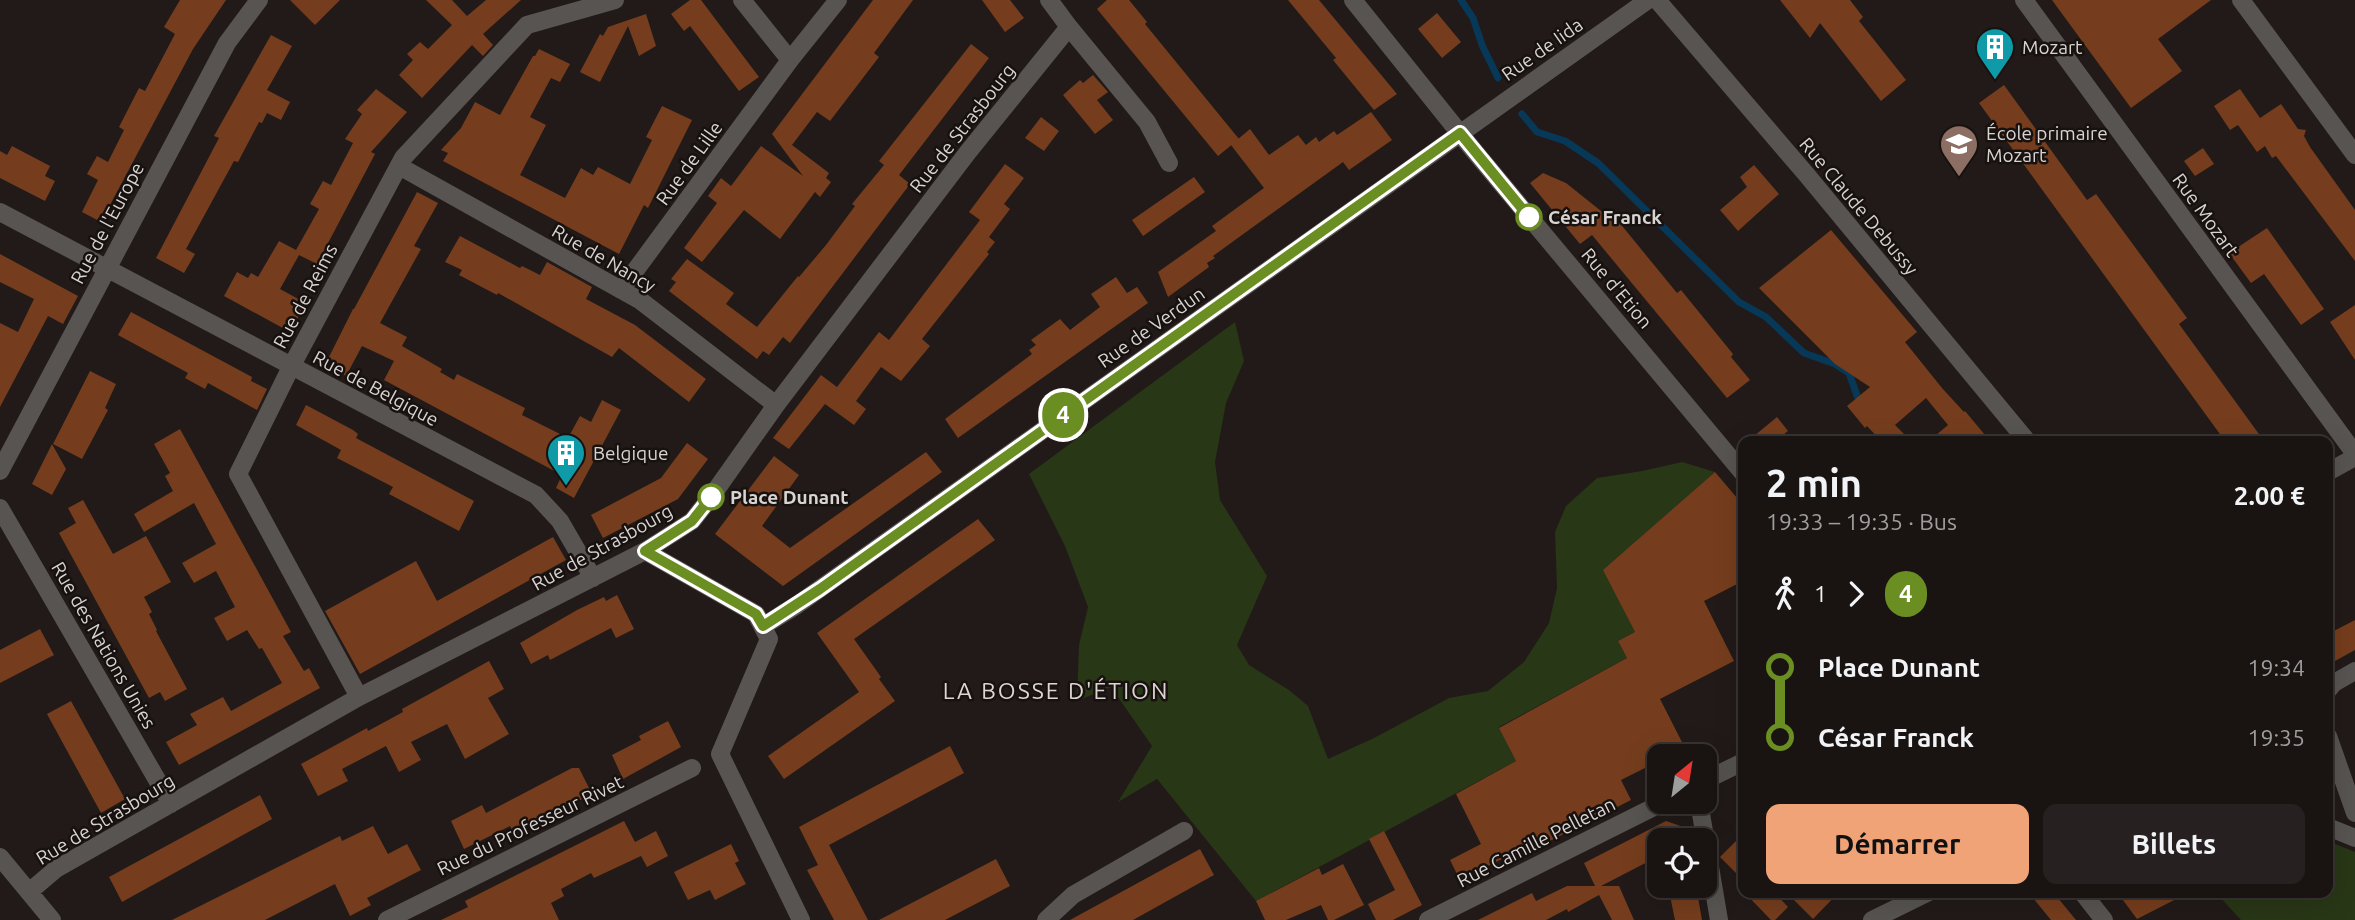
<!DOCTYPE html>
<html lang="fr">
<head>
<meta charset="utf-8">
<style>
  :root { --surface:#191412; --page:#262120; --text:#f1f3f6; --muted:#9f9e9f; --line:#373332; --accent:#efa376 }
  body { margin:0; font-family:Ubuntu,sans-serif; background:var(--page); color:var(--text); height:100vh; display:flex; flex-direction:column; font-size:26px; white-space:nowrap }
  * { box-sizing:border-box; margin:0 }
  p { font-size:23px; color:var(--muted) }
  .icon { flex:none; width:38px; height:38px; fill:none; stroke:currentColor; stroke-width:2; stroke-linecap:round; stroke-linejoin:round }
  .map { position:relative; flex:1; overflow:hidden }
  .details { position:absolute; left:1738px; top:436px; width:595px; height:462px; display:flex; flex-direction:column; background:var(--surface); border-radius:14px; box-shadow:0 7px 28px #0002,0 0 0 2px var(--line) }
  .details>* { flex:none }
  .badge { padding:0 14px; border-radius:23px; font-size:24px; line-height:46px }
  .needle { width:46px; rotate:30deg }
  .fabs { position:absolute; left:1647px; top:744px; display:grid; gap:14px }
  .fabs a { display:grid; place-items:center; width:70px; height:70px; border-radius:14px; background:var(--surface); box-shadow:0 7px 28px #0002,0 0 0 2px var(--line); font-size:35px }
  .map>.badge { position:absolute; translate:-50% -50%; box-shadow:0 0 0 4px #fff }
  .legs { display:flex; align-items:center; gap:10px; height:77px; padding:0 28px; font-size:23px }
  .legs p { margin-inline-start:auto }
  .headline { display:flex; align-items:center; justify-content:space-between; height:119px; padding:0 28px }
  h1 { font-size:38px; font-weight:600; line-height:52px }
  .action { display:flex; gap:14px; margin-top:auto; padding:14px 28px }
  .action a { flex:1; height:80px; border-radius:14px; background:var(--accent); color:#111; font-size:28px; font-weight:600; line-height:80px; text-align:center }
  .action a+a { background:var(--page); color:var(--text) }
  ul { padding:0 28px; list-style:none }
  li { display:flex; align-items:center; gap:24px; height:70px; font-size:26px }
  li i { display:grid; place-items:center; width:10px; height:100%; margin:0 9px; background:currentColor }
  li i::after { content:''; width:18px; height:18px; margin:-9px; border:5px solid; border-radius:50%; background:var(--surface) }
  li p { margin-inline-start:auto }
  li:first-child i { background:linear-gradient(#0000 50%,currentColor 0) }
  li:last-child i { background:linear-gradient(currentColor 50%,#0000 0) }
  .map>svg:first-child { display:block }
</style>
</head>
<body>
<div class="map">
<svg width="2355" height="920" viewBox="0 0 2355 920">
  <rect width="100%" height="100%" fill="#211a18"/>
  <!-- green -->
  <path fill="#283716" d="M1235,322l9,39 -18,42 -11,59 5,38 47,76 -30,69 12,20 40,25 19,16 20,53 46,-21 75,-40 39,-7 36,-29 25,-39 8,-35 -2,-56 11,-26 31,-28 45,-7 40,-9 33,10 -111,98 31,62 -17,9 9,17 -128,69 17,34 -260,140 -99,-122 -39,23 34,-56 -41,-59 -34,14 2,-56 9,-38 -23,-61 -36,-72z
    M2328,841l27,11v68h-114l-25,-27 112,-1z"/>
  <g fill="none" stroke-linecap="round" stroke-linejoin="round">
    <!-- stream -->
    <path stroke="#073857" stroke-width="7" d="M1461,0l12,18 9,27 16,33
      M1522,114l15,18 28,9 33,22 141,139 27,15 38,36 31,11 14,9 11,31"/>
  </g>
  <!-- building -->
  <path fill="#753d1d" d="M180,0h46l-33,49 -92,173 -19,-10 16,-32 -11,-6 10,-18 11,6 16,-32 -5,-3 20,-39 6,3 30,-57 -11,-7z
    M290,0h50l-25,25z
    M426,0h26l15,16 19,-16h35l-38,34 10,11 -10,11 -11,-11 -50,53 -23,-23 14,-15 -6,-6 13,-12 8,7 24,-24z
    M690,0h11l58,77 -20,14 -49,-65 -6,5 -13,-17z
    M873,0h40l-39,53 5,4 -49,64 -13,-9 -25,33 37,28 -3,5 5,4 -11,15 -5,-5 -35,47 -36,-29 -42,52 -18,-14 33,-45 -9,-7 13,-18 10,8 30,-40 42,30 -31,-42z
    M982,0h28l14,18 -19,14z
    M1107,0h22l18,22 -2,2 94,115 -21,17 -121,-147z
    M1288,0h31l78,94 -23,16 -41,-50 3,-2z
    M1780,0h70l13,17 -4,4 47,59 -25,21 -61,-78 -10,15z
    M2052,0h159l-53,39 24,32 -51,37z
    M1437,13l24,29 -19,16 -24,-29z
    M646,14l10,32 -17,10 -11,-30 -28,56 -20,-10 20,-38 3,2 5,-9z
    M271,35l21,11 -25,44 23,12 -9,18 -14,-7 -5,10 -3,-1 -21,40 -4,-1 -48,88 9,5 -11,19 -28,-15 63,-120 -5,-2z
    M971,44l18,14 -90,117 11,9 -120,159 -7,-6 -14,18 -6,-4 -6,8 -88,-68 7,-9 -5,-3 16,-20 47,34 -8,11 31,23 41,-51 1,1 27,-32 29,-39 -3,-2 32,-39 -5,-4z
    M539,49l31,15 -10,18 -9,-4 -21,39 16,8 -26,50 45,23 16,-30 12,7 5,-8 32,17 22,-44 -6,-3 16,-31 30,14 -44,88 -4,-3 -25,49 -176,-93 5,-8 -7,-3 20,-22 14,-26 25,13 33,-59h2z
    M1093,75l15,17 -11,8 16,20 -18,14 -32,-39 17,-15 3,3z
    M2004,85l83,115 9,-6 91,124 -8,6 85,117h-39l-246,-338z
    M376,89l31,23 -36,40 4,2 -58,110 -18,-9 -19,34 22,12 -3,5 4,2 -13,24 -66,-36 13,-24 11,6 3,-5 7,4 21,-36 17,9 23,-41 -9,-5 13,-23 8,4 22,-42 -8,-4 17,-25 -5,-4z
    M2240,89l20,29 21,-14 17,25 8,1 -2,6 6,11 45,63v51l-79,-105 -4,2 -7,-12 -8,6 -19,-27 -8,5 -16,-24z
    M1371,112l21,28 -43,30 -6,-8 -130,94 2,2 -8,5 2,4 -41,30 -10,-25 58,-41 -4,-5 52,-38 -33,-43 19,-16 19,26 29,-20 8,10 10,-8 3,5 15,-11 3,4z
    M1041,117l18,14 -15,20 -19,-13z
    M12,146l38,20 -5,10 10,5 -10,20 -45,-23v-27l7,4z
    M2203,148l11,16 -19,12 -11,-15z
    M1005,164l19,14 -20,26 6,5 -21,28 6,5 -8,10 2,2 -67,85 8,7 -29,35 -20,-14 -25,34 10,8 -12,16 -29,-21 -36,45 -16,-11 48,-63 16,12 42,-55 10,8 91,-120 -11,-8z
    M1754,165l25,29 -41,37 -18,-21 27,-23 -7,-10z
    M1543,173l23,10 45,36 3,-3 63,77 4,-3 52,64 -2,3 19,23 -23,18 -135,-163 -12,9 -50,-61z
    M1194,177l11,15 -62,44 -11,-16z
    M417,192l21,11 -24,43 7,3 -41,74 27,14 -5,9 40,23 -2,3 14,8 3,-6 68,34 -3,7 46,23 12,-22 11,6 11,-22 19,10 -47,88 -18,-10 6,-13 -178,-95 10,-19 -32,-15 -16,30 -21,-11 28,-56h1z
    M2267,228l57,81 -23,16 -37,-51 -13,9 -22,-30z
    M1831,230l86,102 -12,10 37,46 22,24 1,-1 25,30h-61l19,-16 -22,-27 -31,27 16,16h-30l-14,-15 -2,2 -18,-22 23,-19 -35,-23 -76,-76z
    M460,236l60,32 2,-2 18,9 7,-13 45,25 -6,12 49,26 71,54 -17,23 -70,-54 -7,9 -114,-64 -1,2 -38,-20 3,-5 -17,-8z
    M0,254l78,42 -15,28 -15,-8 -48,91v-84l18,9 16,-33 -34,-17z
    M1116,277l11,16 10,-6 11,16 -190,135 -13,-19 87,-65 -3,-4 7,-5 -5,-5 29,-21 10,11 30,-23 -9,-13z
    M2355,305v55l-25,-38z
    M131,312l121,65 -1,4 16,8 -10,21 -49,-27 -3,6 -20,-11 3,-5 -70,-38z
    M90,371l26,13 -11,24 3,2 -26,49 -29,-15z
    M306,405l47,25 5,4 -2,4 118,63 -15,30 -70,-37 4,-7 -56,-29 4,-8 -45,-25z
    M1777,417l11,14 -13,10h-27z
    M180,429l111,203 -8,4 21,35 5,-3 11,20 -141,77 -13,-23 31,-17 -7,-11 33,-17 8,14 51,-28 -20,-35 -3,1 -12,-19 -20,11 -13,-23 21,-11 -19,-36 -22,12 -12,-20 34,-19 -22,-41 -50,29 -10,-18 39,-23 -8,-15 5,-3 -16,-29z
    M687,443l21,16 -30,40 -75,39 -12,-23 70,-37z
    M52,444l14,25 -14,26 -20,-11z
    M926,452l16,20 -159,114 -68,-52 59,-78 25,19 -37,51 28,22z
    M1715,472l28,33v76l-39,20 30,60 -74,38 25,49 -16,8h-10v5l-38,19 10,20 -107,54 -2,-5 -62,31 -10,-20 31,-16 -25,-50 60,-33 -17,-33 128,-70 -9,-17 17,-9 -32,-62z
    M83,500l30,54 33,-18 25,46 -27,15 8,15 -3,2 8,16 -1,1 31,58 -22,12 -5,-9 -11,6 -90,-165 17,-10 -8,-15z
    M978,519l17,21 -141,99 27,38 -2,2 16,22 -111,78 -16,-23 91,-64 -42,-59z
    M553,537l13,23 -206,114 -35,-63 91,-50 21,40z
    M617,595l17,34 -18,9 -5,-10 -61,32 -2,-5 -17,9 -11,-21 57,-33 27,-13 2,4z
    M2355,620v30l-20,11 -7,-15v-12z
    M40,629l14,26 -54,28v-33z
    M489,661l15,28 -16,9 21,36 -44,25 -18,-35 -36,18 10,18 -22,12 -13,-26 -44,23 6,12 -30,15 -17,-32 66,-36 1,3 35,-19 -1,-3z
    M71,701l54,98 -24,14 -54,-99z
    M668,721l13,26 -58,32 -11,-24 29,-15 -2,-4z
    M950,746l14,27 -135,72 39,75h-34l-27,-50 11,-5 -19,-38z
    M572,768h7l13,26 -78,40 -4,-8 -46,23 -13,-28 31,-16 4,8z
    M260,795l12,24 -150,83 -13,-25z
    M624,821l11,21 21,-11 12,25 -21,11 -6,-11 -47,22 -3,-5 -30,16 3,7 -13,7 8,17h-118l27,-13 -3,-6z
    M1666,821l26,9 2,10h-35v16l-58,30h18l15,34h-22l-13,-25 -31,17 -1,-3 -21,11h-68l54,-27 4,8 31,-15h28l-11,-23z
    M373,826l15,28 19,-10 14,26 -54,28 4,7 -21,11 -15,-32 -70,36h-93l168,-84 2,5z
    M1384,831l38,74 -29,15h-17l-8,-16 27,-14 -26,-51z
    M1743,834v46l-23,-23z
    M731,844l8,17 -4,2 11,21 -31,16 -5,-10 -22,10 -14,-28z
    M1200,849l14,26 -81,45h-63z
    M996,859l14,27 -65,34h-66z
    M1343,864l21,41 -30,15h-6l-7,-15 -35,15h-21l-9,-19 63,-33 3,7z
    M1668,886h28l6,34h-27z
    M1744,892h30l14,15 -13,13h-4z
    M1786,892h53l-26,27z
    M2028,892h25l23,28h-25z
    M2117,892h73l-53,27z"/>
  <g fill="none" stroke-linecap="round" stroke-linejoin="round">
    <!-- minor -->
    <path stroke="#575452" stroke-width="18" d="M742,0l48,60
      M1049,0l20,27 78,95 22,41
      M1353,0l117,146 273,327
      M1657,0l149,174 221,267
      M2024,0l331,454
      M2241,0l114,155
      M399,166l242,135 135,104
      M0,212l536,283 24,26 33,57
      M621,290l169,-230 48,-60
      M0,471l227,-428 32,-43
      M2328,472l27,-15
      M0,508l171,296
      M645,551l111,63 13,25 -49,115 81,166
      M763,626l34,-21 851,-605
      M2328,690l6,-7 21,-12
      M359,697l-121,-223 53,-107 112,-209 124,-133 88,-25
      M2328,736l27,77
      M1704,781l39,-19
      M1699,802l20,118
      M2328,827l27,11
      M0,857l52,63
      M29,892l27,-23 303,-172 286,-146 47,-30 19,-24 65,-92 192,-253 101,-125
      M2082,892l22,28
      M387,920l305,-152
      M1046,920l27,-25 111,-64
      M1428,920l236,-118
      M1872,920l57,-28"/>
  </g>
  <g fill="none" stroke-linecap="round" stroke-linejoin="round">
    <defs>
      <path id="line-1" d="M711,497l-19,24 -47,30 111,63 7,12 57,-37 640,-456 69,84"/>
    </defs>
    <!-- line-1 casing -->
    <use href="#line-1" stroke="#fff" stroke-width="16"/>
    <!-- line-1 -->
    <use href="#line-1" stroke="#6b8e23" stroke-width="10"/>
  </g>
  <!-- icons -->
  <defs>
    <symbol id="building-pin" viewBox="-11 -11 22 30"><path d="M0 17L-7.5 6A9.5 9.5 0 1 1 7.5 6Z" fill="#0f9aa8" stroke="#17110f"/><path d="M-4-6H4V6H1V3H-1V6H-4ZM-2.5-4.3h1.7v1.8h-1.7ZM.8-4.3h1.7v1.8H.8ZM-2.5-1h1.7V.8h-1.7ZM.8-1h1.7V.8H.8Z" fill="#fff"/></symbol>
    <symbol id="school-pin" viewBox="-11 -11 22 30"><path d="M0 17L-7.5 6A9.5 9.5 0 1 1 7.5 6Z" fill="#8d6e63" stroke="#17110f"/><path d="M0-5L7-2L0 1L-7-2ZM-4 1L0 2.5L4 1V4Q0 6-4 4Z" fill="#fff"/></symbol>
  </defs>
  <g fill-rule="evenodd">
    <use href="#building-pin" x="1973" y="25" width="44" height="60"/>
    <use href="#school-pin" x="1937" y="122" width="44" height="60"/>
    <use href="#building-pin" x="544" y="431" width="44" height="60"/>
  </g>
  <!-- markers -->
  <g fill="#fff" stroke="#6b8e23" stroke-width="3.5">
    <circle cx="1529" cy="217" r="12"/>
    <circle cx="711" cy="497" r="12"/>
  </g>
  <g text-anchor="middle" stroke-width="5" stroke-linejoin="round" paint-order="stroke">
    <!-- poi labels -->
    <g font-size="19" fill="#d8d4d2" stroke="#17110f" text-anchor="start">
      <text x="2022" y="54">Mozart</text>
      <text x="1986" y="140">École primaire<tspan x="1986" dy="22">Mozart</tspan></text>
      <text x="593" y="460">Belgique</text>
    </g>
    <!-- street labels -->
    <g font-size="19" fill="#d8d4d2" stroke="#17110f">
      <text transform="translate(1542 49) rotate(-35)" y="7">Rue de Iida</text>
      <text transform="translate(962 128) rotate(-52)" y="7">Rue de Strasbourg</text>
      <text transform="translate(689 163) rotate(-54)" y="7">Rue de Lille</text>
      <text transform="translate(1859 206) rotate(50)" y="7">Rue Claude Debussy</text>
      <text transform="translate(2206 215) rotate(54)" y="7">Rue Mozart</text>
      <text transform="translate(107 223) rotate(-62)" y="7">Rue de l'Europe</text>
      <text transform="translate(604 258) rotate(30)" y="7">Rue de Nancy</text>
      <text transform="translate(1617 288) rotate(50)" y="7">Rue d'Etion</text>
      <text transform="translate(305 296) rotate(-62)" y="7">Rue de Reims</text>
      <text transform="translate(1151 327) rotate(-35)" y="7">Rue de Verdun</text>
      <text transform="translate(376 388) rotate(28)" y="7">Rue de Belgique</text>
      <text transform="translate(602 547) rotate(-29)" y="7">Rue de Strasbourg</text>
      <text transform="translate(104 645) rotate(60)" y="7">Rue des Nations Unies</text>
      <text transform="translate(105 819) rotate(-31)" y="7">Rue de Strasbourg</text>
      <text transform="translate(530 825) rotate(-26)" y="7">Rue du Professeur Rivet</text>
      <text transform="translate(1536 842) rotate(-27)" y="7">Rue Camille Pelletan</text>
    </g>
    <!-- stop labels -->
    <g font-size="19" font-weight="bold" fill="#d8d4d2" stroke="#17110f" text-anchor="start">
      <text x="1548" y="224">César Franck</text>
      <text x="730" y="504">Place Dunant</text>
    </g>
    <!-- quarter labels -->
    <g font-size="23" letter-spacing="2" fill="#ddd5d1" stroke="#17110f">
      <text x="1056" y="699">LA BOSSE D'ÉTION</text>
    </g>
  </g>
</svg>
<div class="fabs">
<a><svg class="needle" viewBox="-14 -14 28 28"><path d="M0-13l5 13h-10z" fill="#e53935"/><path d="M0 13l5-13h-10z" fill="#9f9e9f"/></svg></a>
<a><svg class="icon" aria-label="locate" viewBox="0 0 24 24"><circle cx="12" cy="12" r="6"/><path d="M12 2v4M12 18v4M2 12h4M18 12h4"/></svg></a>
</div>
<b class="badge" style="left:1063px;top:415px;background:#6b8e23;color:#fff">4</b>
<section class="details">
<div class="headline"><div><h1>2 min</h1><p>19:33 – 19:35 · Bus</p></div><b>2.00 €</b></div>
<div class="legs"><svg class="icon" aria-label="walk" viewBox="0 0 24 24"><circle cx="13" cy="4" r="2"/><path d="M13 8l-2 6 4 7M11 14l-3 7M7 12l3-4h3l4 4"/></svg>1<svg class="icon" aria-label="forward" viewBox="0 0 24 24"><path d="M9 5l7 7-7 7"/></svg><b class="badge" style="background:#6b8e23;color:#fff">4</b></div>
<ul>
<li><i style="color:#6b8e23"></i><b>Place Dunant</b><p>19:34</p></li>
<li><i style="color:#6b8e23"></i><b>César Franck</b><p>19:35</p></li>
</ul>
<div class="action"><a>Démarrer</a><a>Billets</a></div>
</section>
</div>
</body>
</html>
